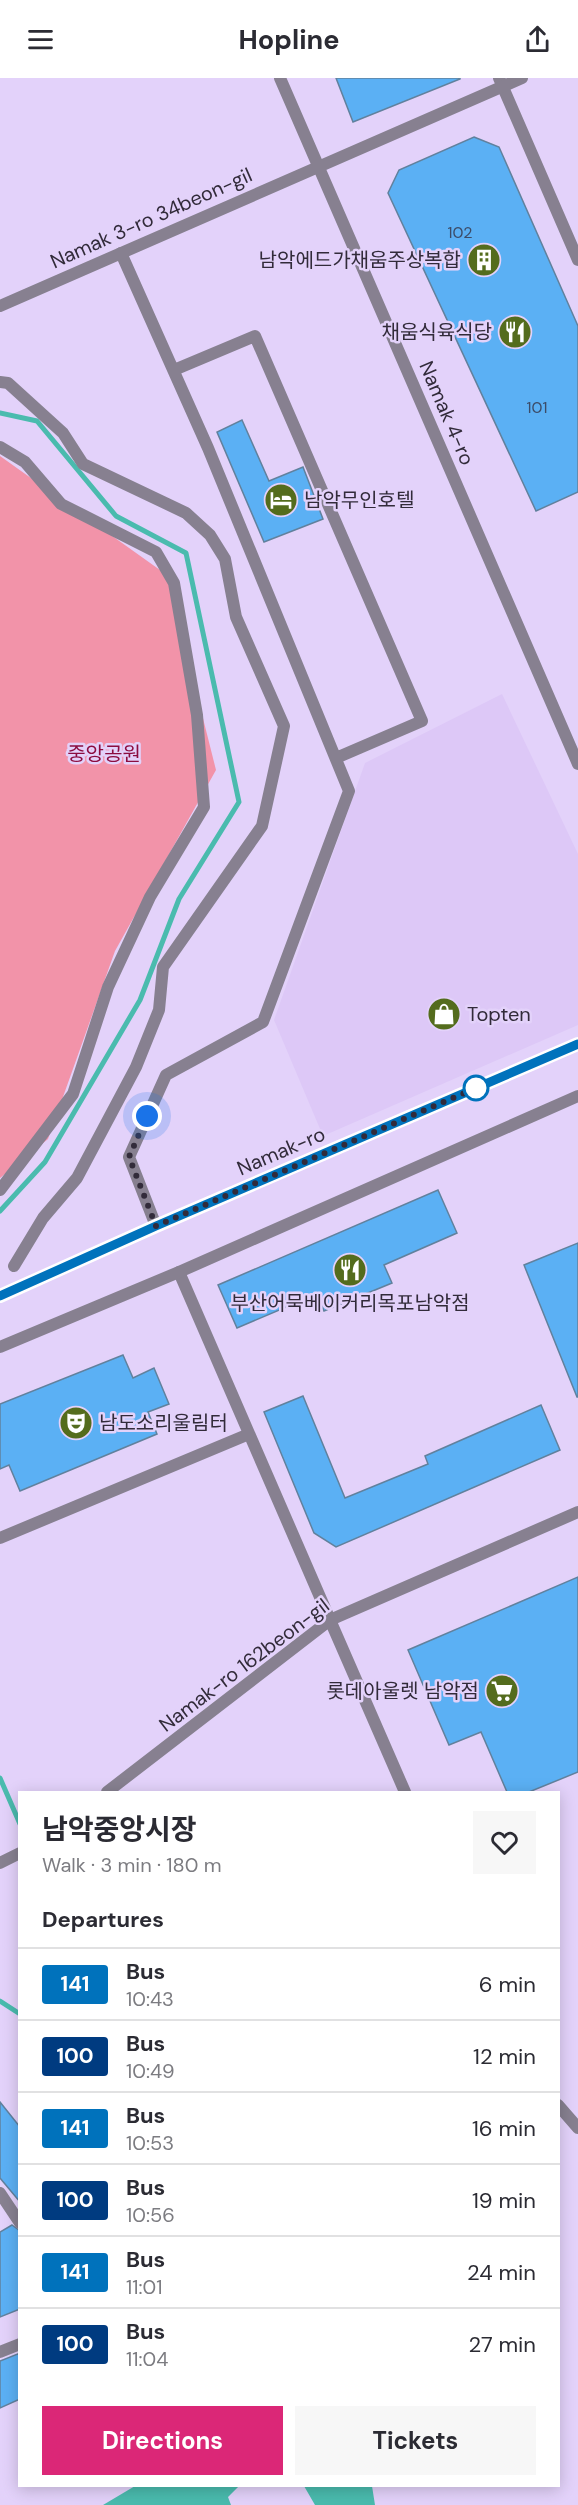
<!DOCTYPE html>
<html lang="en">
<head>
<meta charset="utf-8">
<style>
  :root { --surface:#fff; --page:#f7f7f7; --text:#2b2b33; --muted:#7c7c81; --line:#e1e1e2; --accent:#db2777 }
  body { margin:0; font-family:"DM Sans","Noto Sans KR",sans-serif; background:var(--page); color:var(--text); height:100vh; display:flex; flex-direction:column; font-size:22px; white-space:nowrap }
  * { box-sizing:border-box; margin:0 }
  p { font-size:20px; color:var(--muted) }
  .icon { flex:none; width:33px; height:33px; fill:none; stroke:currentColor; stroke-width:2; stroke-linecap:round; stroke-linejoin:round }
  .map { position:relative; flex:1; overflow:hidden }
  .details { position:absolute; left:18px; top:1713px; width:542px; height:696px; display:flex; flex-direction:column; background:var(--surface); border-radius:0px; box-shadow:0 3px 15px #0003 }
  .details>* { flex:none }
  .badge { padding:0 12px; border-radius:4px; font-size:21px; line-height:39px }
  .you { position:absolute; width:30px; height:30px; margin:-15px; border:4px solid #fff; border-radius:50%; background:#1a73e8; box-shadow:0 0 0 9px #1a73e833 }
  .map>.badge { position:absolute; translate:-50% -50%; box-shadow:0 0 0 3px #fff }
  h2 { padding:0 24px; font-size:22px; line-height:54px }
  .round { display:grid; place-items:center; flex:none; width:63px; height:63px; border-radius:0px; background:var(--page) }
  .headline { display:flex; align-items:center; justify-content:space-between; height:102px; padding:0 24px }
  h1 { font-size:28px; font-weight:700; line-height:45px }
  .action { display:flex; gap:12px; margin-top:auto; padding:12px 24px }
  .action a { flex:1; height:69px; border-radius:0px; background:var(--accent); color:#fff; font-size:24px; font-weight:700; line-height:69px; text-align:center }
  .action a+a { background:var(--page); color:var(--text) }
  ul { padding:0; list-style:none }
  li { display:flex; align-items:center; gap:18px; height:72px; padding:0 24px; border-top:2px solid var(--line) }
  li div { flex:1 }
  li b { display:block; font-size:22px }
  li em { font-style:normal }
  li .badge { min-width:66px; font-weight:700; text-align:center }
  header { display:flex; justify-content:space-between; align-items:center; height:78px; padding:0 24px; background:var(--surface); font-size:27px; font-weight:700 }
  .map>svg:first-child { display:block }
</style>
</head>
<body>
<header><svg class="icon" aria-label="menu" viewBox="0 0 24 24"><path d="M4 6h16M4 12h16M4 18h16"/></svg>Hopline<svg class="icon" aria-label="share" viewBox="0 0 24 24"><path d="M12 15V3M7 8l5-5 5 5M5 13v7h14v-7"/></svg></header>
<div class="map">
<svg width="578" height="2427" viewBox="0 0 578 2427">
  <rect width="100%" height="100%" fill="#e3d2fa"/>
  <!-- built -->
  <path fill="#ddc8f7" d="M502,616l76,160v171l-255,111 -49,-116 91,-257z"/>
  <!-- green -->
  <path fill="#f293a9" d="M0,378l167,119 49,195 -101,181 -67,188 -48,39z"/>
  <!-- water -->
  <path fill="#4abbae" d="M135,2408h104l-11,11 3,8h-128z
    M304,2408h68l3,19h-60z"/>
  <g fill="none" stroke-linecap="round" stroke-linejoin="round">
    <!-- stream -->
    <path stroke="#4abbae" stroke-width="5" d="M0,335l37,8 79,95 70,37 53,249 -60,97 -39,101 -95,162 -45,49
      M0,1700l20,46
      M0,1923l20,13"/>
  </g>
  <!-- building -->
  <path fill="#5bb0f4" stroke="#61819d" stroke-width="1.5" d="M336,0h124v1l-107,43z
    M474,59l25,10 79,179v166l-42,19 -148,-318 11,-23z
    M242,342l27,61 34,-14 20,52 -59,23 -47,-110z
    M438,1112l19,43 -73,32 8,18 -68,28 -7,-17 -80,34 -19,-43z
    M578,1165v154h-1l-53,-132z
    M123,1277l10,23 21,-10 15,36 -21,8 9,22 -137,57 -11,-26 -9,4v-65z
    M303,1318l42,102 83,-34 -3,-8 116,-51 19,45 -224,97 -22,-14 -50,-121z
    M578,1499v195l-49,20h-22l-26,-60 -32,13 -41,-95z
    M0,2024l20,25v75l-20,-24z
    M12,2147l8,6v78l-20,8v-85z
    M20,2275v46l-20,9v-47z"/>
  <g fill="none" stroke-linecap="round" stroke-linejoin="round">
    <!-- pedestrian -->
    <path stroke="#878090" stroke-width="12" d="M0,304l8,1 55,50 20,31 103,49 24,22 15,24 11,58 48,109 -22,100 -99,141 -4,43 -23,57 -59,111 -34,40 -29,48
      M0,369l25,15 36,42 95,48 18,31 23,132 7,92 -54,90 -42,90 -35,107 -73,96"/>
    <!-- minor -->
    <path stroke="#878090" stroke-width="12" d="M499,0l79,182
      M121,175l87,195 141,343 -86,231 -97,53 -37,82 27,69
      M174,292l81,-34 167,385 -86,37
      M179,1194l151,348
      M0,1460l249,-104
      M0,2115l20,30
      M0,2274l20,-8"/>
    <!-- tertiary -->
    <path stroke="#878090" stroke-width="12" d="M280,0l298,686
      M0,228l522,-228
      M0,1218l156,-70 422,-182
      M0,1269l179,-75 399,-176
      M330,1542l75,172
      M107,1714l223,-172 248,-108
      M0,1785l20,-10
      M558,2027l20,23"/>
  </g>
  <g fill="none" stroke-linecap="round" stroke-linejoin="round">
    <defs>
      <path id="line" d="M0,1218l156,-70 422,-182"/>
    </defs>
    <!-- line casing -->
    <use href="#line" stroke="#fff" stroke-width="14"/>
    <!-- line -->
    <use href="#line" stroke="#0072bc" stroke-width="9"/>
    <!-- walk -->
    <path stroke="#322b3a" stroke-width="6" stroke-dasharray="0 10.8" d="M147,1038l-18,41 27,69 320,-138"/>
  </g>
  <!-- icons -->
  <defs>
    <symbol id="building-disc" viewBox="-11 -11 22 22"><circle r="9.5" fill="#546c1d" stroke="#e3d2fa"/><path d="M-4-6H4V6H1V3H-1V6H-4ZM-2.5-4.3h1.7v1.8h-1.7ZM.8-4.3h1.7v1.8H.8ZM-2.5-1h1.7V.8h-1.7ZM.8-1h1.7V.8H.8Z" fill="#fff"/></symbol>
    <symbol id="restaurant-disc" viewBox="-11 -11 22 22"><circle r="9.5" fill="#546c1d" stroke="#e3d2fa"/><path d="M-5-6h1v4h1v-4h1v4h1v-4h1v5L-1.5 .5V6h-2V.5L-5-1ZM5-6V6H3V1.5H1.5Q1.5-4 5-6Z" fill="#fff"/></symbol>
    <symbol id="hotel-disc" viewBox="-11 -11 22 22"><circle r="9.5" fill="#546c1d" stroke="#e3d2fa"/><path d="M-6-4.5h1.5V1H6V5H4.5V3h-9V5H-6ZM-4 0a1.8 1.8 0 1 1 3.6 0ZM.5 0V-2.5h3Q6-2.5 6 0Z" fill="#fff"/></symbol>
    <symbol id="shop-disc" viewBox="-11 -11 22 22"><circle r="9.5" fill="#546c1d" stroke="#e3d2fa"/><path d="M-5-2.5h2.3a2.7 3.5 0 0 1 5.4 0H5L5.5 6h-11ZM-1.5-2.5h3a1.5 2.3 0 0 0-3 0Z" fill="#fff"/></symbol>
    <symbol id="theatre-disc" viewBox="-11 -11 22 22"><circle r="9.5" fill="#546c1d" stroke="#e3d2fa"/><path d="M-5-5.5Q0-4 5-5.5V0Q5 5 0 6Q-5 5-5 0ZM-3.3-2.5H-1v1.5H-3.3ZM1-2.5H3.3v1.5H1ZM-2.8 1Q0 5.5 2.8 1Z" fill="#fff"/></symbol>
    <symbol id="supermarket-disc" viewBox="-11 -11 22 22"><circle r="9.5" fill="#546c1d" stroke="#e3d2fa"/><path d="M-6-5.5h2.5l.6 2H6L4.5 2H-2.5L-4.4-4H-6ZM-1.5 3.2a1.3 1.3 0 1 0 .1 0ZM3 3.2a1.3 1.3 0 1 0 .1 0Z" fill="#fff"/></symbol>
  </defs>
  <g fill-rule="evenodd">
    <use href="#building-disc" x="465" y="163" width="38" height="38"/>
    <use href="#restaurant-disc" x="496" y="235" width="38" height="38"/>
    <use href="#hotel-disc" x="262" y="403" width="38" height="38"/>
    <use href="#shop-disc" x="425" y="917" width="38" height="38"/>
    <use href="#restaurant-disc" x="331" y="1173" width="38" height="38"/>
    <use href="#theatre-disc" x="57" y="1326" width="38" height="38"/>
    <use href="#supermarket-disc" x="483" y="1594" width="38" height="38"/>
  </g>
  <!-- markers -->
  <circle fill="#fff" stroke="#0072bc" stroke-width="3" cx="476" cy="1010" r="12"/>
  <g text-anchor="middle" stroke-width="5" stroke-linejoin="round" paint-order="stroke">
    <!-- number labels -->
    <g font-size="16" fill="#3c4c68">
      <text x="460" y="160">102</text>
      <text x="537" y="335">101</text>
    </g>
    <!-- street labels -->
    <g font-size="20" fill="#322b3a" stroke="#e3d2fa">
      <text transform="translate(151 140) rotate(-24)" y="7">Namak 3-ro 34beon-gil</text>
      <text transform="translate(447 335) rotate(67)" y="7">Namak 4-ro</text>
      <text transform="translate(281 1073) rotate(-23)" y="7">Namak-ro</text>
      <text transform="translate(244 1587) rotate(-37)" y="7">Namak-ro 162beon-gil</text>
    </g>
    <!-- poi labels -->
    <g font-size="20" fill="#322b3a" stroke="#e3d2fa" text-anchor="end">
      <text x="461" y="189">남악에드가채움주상복합</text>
      <text x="492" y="261">채움식육식당</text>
      <text x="304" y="429" text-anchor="start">남악무인호텔</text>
      <text x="467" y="943" text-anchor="start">Topten</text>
      <text x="350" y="1232" text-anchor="middle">부산어묵베이커리목포남악점</text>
      <text x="99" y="1352" text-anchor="start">남도소리울림터</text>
      <text x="479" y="1620">롯데아울렛 남악점</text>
    </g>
    <!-- park labels -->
    <g font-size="20" fill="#8b0c40" stroke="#e3d2fa">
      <text x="104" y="683">중앙공원</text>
    </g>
  </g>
</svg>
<div class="you" style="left:147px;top:1038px"></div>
<section class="details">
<div class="headline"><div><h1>남악중앙시장</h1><p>Walk · 3 min · 180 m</p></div><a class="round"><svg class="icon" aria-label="heart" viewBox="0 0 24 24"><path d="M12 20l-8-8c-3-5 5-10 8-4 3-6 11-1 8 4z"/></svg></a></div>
<h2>Departures</h2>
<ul>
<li><span class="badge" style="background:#0072bc;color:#fff">141</span><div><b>Bus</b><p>10:43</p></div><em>6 min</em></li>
<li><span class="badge" style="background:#003b80;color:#fff">100</span><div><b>Bus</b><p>10:49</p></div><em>12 min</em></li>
<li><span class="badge" style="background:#0072bc;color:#fff">141</span><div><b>Bus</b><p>10:53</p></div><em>16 min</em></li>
<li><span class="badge" style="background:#003b80;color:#fff">100</span><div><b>Bus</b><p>10:56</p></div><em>19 min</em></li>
<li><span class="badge" style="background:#0072bc;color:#fff">141</span><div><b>Bus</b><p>11:01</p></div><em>24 min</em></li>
<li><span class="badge" style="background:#003b80;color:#fff">100</span><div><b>Bus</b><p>11:04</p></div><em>27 min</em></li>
</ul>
<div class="action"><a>Directions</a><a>Tickets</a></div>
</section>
</div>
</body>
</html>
